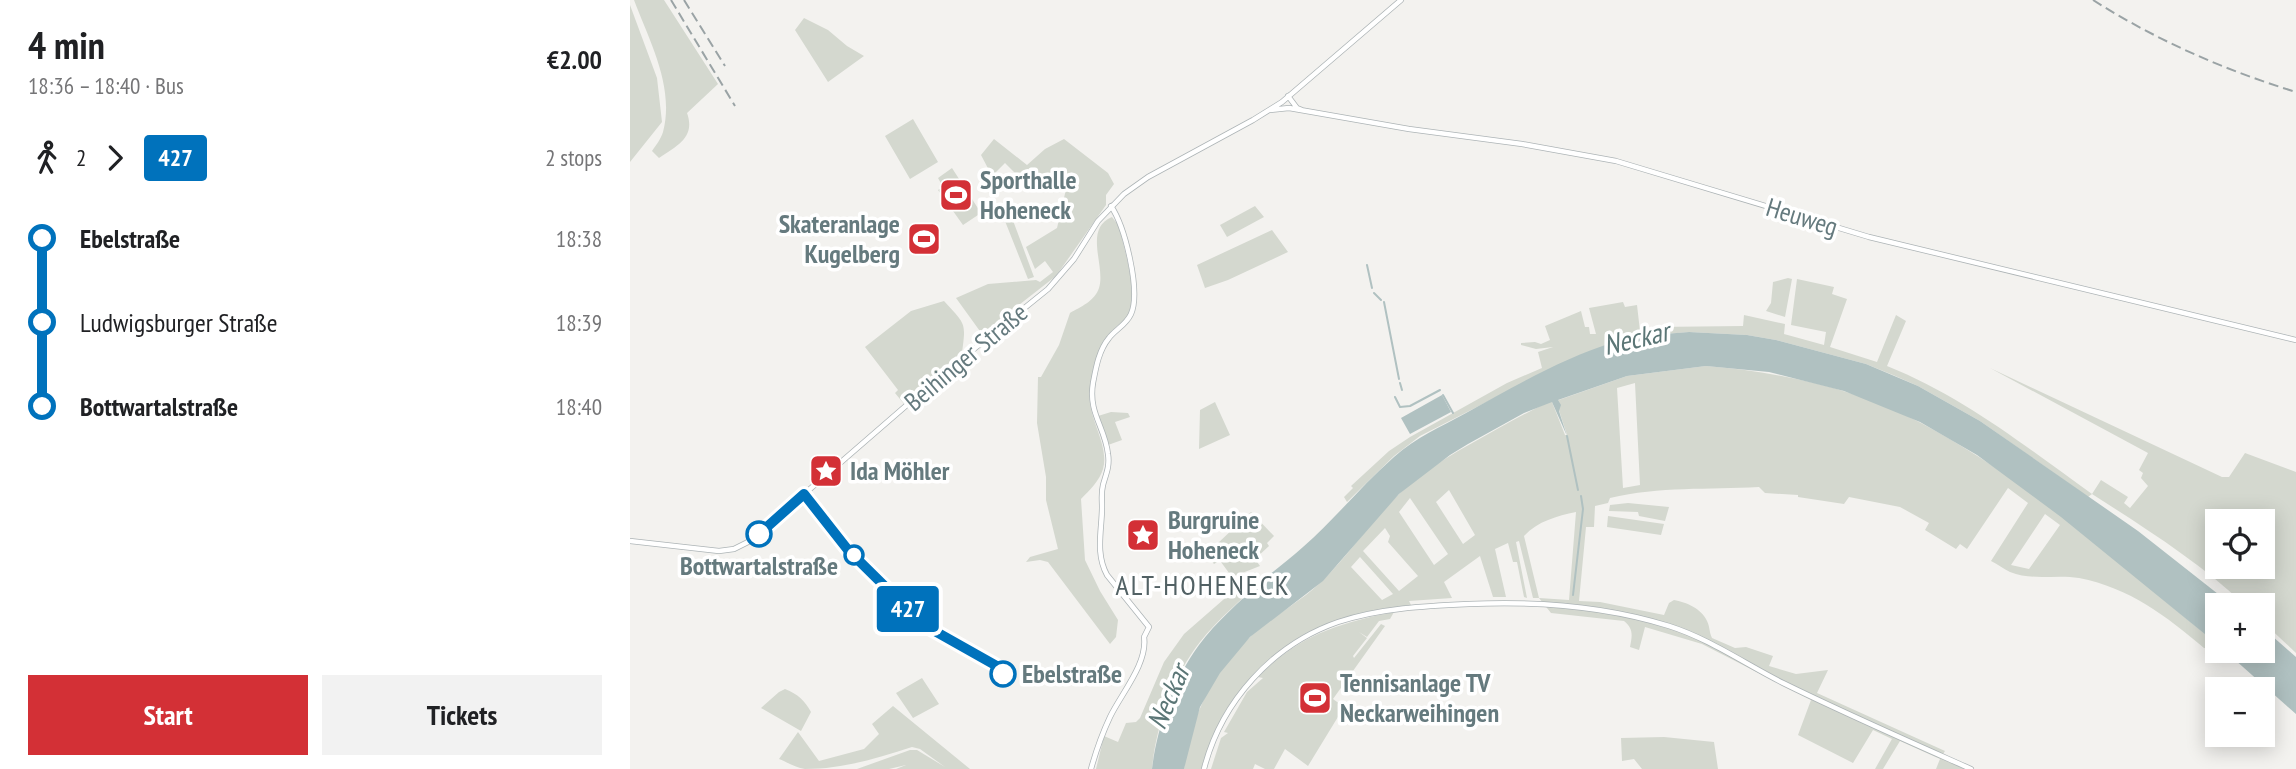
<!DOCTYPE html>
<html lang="en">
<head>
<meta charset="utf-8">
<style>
  :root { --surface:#fff; --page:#f2f2f2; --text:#202124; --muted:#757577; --accent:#d33036 }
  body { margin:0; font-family:"PT Sans Narrow",sans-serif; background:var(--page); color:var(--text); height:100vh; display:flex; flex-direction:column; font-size:26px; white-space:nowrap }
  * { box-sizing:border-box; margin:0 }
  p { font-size:23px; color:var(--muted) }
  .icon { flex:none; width:38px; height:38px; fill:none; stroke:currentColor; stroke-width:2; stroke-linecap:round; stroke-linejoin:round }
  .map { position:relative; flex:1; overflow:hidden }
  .details { display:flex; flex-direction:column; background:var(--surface); width:630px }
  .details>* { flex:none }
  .badge { padding:0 14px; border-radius:5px; font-size:24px; line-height:46px }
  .buttons { position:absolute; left:1575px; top:509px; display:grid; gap:14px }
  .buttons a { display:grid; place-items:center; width:70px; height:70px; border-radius:0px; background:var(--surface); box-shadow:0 4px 18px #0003; font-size:35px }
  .map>.badge { position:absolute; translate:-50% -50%; box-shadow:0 0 0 4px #fff }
  .legs { display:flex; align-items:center; gap:10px; height:77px; padding:0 28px; font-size:23px }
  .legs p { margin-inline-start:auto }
  .head { display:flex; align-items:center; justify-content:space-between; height:119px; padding:0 28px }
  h1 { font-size:38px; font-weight:600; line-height:52px }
  .button { display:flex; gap:14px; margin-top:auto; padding:14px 28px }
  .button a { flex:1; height:80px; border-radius:0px; background:var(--accent); color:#fff; font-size:28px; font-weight:600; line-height:80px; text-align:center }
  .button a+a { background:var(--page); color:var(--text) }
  ul { padding:0 28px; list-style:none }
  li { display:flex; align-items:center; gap:24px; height:84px; font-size:26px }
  li i { display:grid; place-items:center; width:10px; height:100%; margin:0 9px; background:currentColor }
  li i::after { content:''; width:18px; height:18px; margin:-9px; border:5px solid; border-radius:50%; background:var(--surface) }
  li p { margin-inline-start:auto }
  li:first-child i { background:linear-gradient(#0000 50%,currentColor 0) }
  li:last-child i { background:linear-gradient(currentColor 50%,#0000 0) }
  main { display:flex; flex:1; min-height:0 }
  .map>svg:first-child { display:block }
</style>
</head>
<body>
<main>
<section class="details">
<div class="head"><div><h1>4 min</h1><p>18:36 – 18:40 · Bus</p></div><b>€2.00</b></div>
<div class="legs"><svg class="icon" aria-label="walk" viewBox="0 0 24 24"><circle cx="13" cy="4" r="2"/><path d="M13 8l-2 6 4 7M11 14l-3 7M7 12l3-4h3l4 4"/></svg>2<svg class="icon" aria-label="forward" viewBox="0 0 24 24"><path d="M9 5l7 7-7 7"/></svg><b class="badge" style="background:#0072bc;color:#fff">427</b><p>2 stops</p></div>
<ul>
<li><i style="color:#0072bc"></i><b>Ebelstraße</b><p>18:38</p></li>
<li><i style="color:#0072bc"></i><span>Ludwigsburger Straße</span><p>18:39</p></li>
<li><i style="color:#0072bc"></i><b>Bottwartalstraße</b><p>18:40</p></li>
</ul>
<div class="button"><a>Start</a><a>Tickets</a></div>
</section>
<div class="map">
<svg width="1666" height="769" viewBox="0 0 1666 769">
  <rect width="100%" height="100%" fill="#f3f2ef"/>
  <!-- green -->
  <path fill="#d4d8cf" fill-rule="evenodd" d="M4,0h30l54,84 -31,29c9,25 -11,33 -28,45l-7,-7c4,-6 9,-12 11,-19 12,-45 -14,-92 -29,-132z
    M0,5l27,73 5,44 -32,40z
    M174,18l24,12 19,16 17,10 -36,26 -33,-52z
    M283,119l25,43 -28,17 -25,-43z
    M364,139l33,26 18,-16 19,-10 44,34 6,11 -8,11v10l-50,71 -74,58 -26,-36 32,-14 48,-4 4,2 13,-10 -8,-11 -10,8 -9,-22 31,-19 10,-43c-11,-9 -28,-6 -38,2l-24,-24 -13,13 -11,-21z
    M322,168l29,45 -18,12 -25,-35 5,-3 -5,-9z
    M625,206l9,11 -37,20 -7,-12z
    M378,207l26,70 -6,2 -27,-68z
    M482,217l7,9c5,24 16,54 12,79 -1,15 -14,19 -22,29 -11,16 -16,38 -19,56 -4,27 20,54 13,79 -3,11 -14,22 -22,30l4,61 15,31 18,29 -2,17 -6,7 -62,-82 -8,-2 -14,2 4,-5 28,-8 -12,-49v-23l-9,-54 1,-46h3l18,-32 11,-32c10,-6 25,-12 29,-25 7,-22 -16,-59 13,-71z
    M642,230l16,22 -60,28 -23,8 -8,-23z
    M1158,278l4,1 -7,38 -19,-6 5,-8 2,-21z
    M1167,279l37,8 -2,7 15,5 -17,48 47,15 19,-47 10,6 -19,45c77,31 138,80 205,128l9,-14 27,17 -4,6 6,5 18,-22 -7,-8 2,-5 -4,-3 9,-17 -158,-85 232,109h7l16,-24 51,19v181l-33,-31v-16l-18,-1c-46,-43 -100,-77 -153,-111l-4,3 -108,-76 -62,-35 -25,-11 -27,-11 -90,-24 -29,-5 -58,-3 -47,4 -28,6 -49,20 -145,74 -26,20 -47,46 -3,-5 9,-9 -2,-2 38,-35 21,-14 97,-54 35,-15 -4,-16 15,-5 -17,2 -15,-4v-2l14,-1 6,2 9,-4 -5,-14 36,-15 4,16h4l1,7h6l-7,-26 34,-6 2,5 12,-2 3,26 16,-4 87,-1 1,-11 41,9 -1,10 40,11 2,-13 -35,-7zM1587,522h46v45h-46z
    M314,301c22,24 22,21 18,52l-58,51 -9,-11 3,-3 -33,-43 46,-36z
    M1076,366c74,6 150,22 215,57 108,57 201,143 295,220v6l-12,-1c-38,-32 -74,-60 -125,-70 -22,-4 -47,3 -69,-6 -6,-3 -13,-8 -19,-11l37,-58 -20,-15 -41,61 -7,-5 -4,5 -31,-19 4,-7 -29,-16 -51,-10 -5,7 -46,-7v-2l-33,-2 -6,-6c-51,3 -99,-1 -149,11l-2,5 -13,3 -1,21h-8l-7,74 21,1 64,13 5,-12 5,-3c12,2 28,9 33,21 3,6 2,11 5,17l23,10 11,-1 27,9 -4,10 27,8 32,-4 -11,23 128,58 -4,6 27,12h-32l4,-10 -40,-18 -17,28h-8l17,-30 -19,-9 -20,33 -55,-28 13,-35 -109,-56 -57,-17 -6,23 -9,-3c2,-11 4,-18 -6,-26l-73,-8 -12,-15h-6l-14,-57 -3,1 11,56 -3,-1 -7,-35h-4l-5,-19 -13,6 11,48h-13l-13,-41 -36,26 8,16 -43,3 2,4c-26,4 -53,8 -78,17 -46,18 -89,54 -112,97 -8,16 -13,33 -19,50h-18c5,-48 29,-98 65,-131 23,-22 54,-37 76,-60 26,-26 47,-58 74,-84 28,-27 64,-46 98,-65 17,-9 34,-19 52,-27h3l13,33h2l-11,-34 71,-25zM1005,383l5,102 -17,3 -6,-100zM819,490l26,45 -12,9 -27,-42zM780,498l38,56 -14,11 -35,-53zM946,512l-7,88 -30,-2 -15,-62c14,-15 33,-20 52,-24zM1415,514l15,11 -31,44 -18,-4zM755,528l5,8 -2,6 30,34 -19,15 -36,-40zM730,557l33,37 -11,6 -31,-33z
    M585,402l15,33 -31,14 1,-39z
    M481,412l17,1 2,4 -15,5 7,18 -14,5 -10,-29z
    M998,503l41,4 -4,14 -26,-5 -1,-4 -29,-1 1,-6z
    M621,512l23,24 -7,7 2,3 -14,13 5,7 -28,11 -14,-19 1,3 -5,3 -6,-7 10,-14z
    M978,516l56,8 -3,11 -54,-8z
    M625,572l8,8c-22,20 -45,39 -63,62 -27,34 -44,84 -48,127h-56l8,-33 14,6 8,-19 10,-1 4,-4 24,-56 20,-28z
    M764,612l-4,7 -11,2 -12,16 -8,-5 8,6 -14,18 1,2 27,-34 4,2 -52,73 11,8 -36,59 -23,-17 -11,20h-9l-10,-5 -2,5h-42l10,-31 7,-5 -4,-1 23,-40 16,-14 -5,-1c41,-42 81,-54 136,-65z
    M292,678l17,26 -26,14 -17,-25z
    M155,689c13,5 20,12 26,23l-10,19 -40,-23 18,-16z
    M263,706l77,63h-74l10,-4 -17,4h-32l53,-19h7l28,17 -25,-18 -8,-2c-34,11 -69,22 -107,22 -9,-1 -18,-7 -26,-10l19,-27 21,29 45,-12 15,-15 -7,-10z
    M1034,737l50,5 4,27h-76l-8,-10 -12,2 -1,-23z"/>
  <!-- water -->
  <path fill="#b0c1c1" d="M1059,332l58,3 29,5 90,24 52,22 62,35 158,110 94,74 -15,1v38l-156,-127 -84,-62 -57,-33 -76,-31 -75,-19 -63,-6 -79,10 -69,24 3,5 -2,6 8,25 -15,-34 -28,11 -56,31 -18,11 -51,39 -76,87 -73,56 -30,36 -20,34 -16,62h-32c5,-42 22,-90 47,-124 17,-23 41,-44 63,-64 14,-12 28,-22 41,-34 32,-28 59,-62 91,-90 22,-20 47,-30 72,-44 48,-26 96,-55 149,-71 24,-7 49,-8 74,-10z
    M812,395l9,17 -41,22 -9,-16z
    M1633,628l33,29v57l-71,-63h38z"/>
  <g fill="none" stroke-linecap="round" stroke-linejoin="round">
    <!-- stream -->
    <path stroke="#b0c1c1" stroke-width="2" d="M737,265l5,23
      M744,293l7,7
      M754,302l15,77
      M770,383l2,7
      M813,395l10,18
      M765,397l5,10 10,-1 30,-16
      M937,436l11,54
      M943,595l10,-86 -2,-13"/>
    <defs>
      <path id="secondary" d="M658,96l9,12 5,2
        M640,110l19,-2 120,21 113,15 94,17 253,76 427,103
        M0,541l89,10 15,-2 16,-8 188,-163 110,-89 26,-30 24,-38 26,-27 24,-17 105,-57 29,-18 119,-102
        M461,769c5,-18 11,-35 19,-52 11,-23 38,-54 34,-80l5,-10 -42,-52c-12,-22 -5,-45 -5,-68 0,-8 -1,-14 1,-22 3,-11 7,-19 5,-31 -3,-27 -20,-41 -15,-71 3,-16 6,-33 16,-45 7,-9 17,-13 22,-24 10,-23 -6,-87 -20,-108
        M574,769c17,-67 68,-124 134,-147 43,-14 87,-16 131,-18 67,-3 136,2 200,22 41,13 76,38 114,57 61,30 125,58 188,86"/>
    </defs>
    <!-- secondary casing -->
    <use href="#secondary" stroke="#adb4b6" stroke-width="6"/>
    <!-- secondary -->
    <use href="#secondary" stroke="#fff" stroke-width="4.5"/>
    <!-- rail -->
    <path stroke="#9aa3a5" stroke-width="2" stroke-dasharray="10 5" stroke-linecap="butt" d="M41,0l64,106
      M54,0l41,66
      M1463,0c63,40 131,70 203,92"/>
  </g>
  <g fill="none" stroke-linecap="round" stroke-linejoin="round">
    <defs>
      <path id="line-1" d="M129,534l45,-40 44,56 76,75 71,40 8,9"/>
    </defs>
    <!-- line-1 casing -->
    <use href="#line-1" stroke="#fff" stroke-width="16"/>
    <!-- line-1 -->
    <use href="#line-1" stroke="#0072bc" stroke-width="10"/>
  </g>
  <!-- icons -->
  <defs>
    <symbol id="stadium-square" viewBox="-11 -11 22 22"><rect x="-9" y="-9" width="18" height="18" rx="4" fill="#d33036" stroke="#fff"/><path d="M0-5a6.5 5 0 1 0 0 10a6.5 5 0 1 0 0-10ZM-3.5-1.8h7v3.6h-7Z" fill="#fff"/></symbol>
    <symbol id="sight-square" viewBox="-11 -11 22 22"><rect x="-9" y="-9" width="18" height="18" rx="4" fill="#d33036" stroke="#fff"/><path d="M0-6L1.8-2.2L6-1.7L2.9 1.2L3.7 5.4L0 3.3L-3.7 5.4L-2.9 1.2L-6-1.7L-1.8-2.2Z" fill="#fff"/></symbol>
  </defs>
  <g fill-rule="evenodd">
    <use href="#stadium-square" x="307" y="176" width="38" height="38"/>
    <use href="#stadium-square" x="275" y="220" width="38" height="38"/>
    <use href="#sight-square" x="177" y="452" width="38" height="38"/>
    <use href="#sight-square" x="494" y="516" width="38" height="38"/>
    <use href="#stadium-square" x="666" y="679" width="38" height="38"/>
  </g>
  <!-- markers -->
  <g fill="#fff" stroke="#0072bc" stroke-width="3.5">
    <circle cx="129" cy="534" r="12"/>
    <circle cx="224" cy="555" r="9"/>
    <circle cx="373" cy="674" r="12"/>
  </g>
  <g text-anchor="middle" stroke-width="7" stroke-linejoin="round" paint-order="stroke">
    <!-- poi labels -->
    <g font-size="26" font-weight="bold" fill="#657a7e" stroke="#fff" text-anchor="start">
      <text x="350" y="189">Sporthalle<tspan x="350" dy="30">Hoheneck</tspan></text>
      <text x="270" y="233" text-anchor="end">Skateranlage<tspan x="270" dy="30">Kugelberg</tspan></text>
      <text x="220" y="480">Ida Möhler</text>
      <text x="538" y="529">Burgruine<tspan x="538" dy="30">Hoheneck</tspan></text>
      <text x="710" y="692">Tennisanlage TV<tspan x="710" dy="30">Neckarweihingen</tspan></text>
    </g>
    <!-- street labels -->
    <g font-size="26" fill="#657a7e" stroke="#fff">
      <text transform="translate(1172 217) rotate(17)" y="9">Heuweg</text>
      <text transform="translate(336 357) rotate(-40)" y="9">Beihinger Straße</text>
    </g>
    <!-- stop labels -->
    <g font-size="26" font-weight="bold" fill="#657a7e" stroke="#fff">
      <text x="129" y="575">Bottwartalstraße</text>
      <text x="392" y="683" text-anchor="start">Ebelstraße</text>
    </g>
    <!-- water labels -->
    <g font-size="28" font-style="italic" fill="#5b7676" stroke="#fff">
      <text transform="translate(1006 338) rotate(-13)" y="10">Neckar</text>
      <text transform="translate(538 697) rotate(-67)" y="10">Neckar</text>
    </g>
    <!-- neighbourhood labels -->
    <g font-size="28" letter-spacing="2" fill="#526164" stroke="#fff">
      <text x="573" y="595">ALT-HOHENECK</text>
    </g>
  </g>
</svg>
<div class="buttons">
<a><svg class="icon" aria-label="locate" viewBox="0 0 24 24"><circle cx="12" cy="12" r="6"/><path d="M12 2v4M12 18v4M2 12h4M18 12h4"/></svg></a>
<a>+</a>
<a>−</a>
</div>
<b class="badge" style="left:278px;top:609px;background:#0072bc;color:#fff">427</b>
</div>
</main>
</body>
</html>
